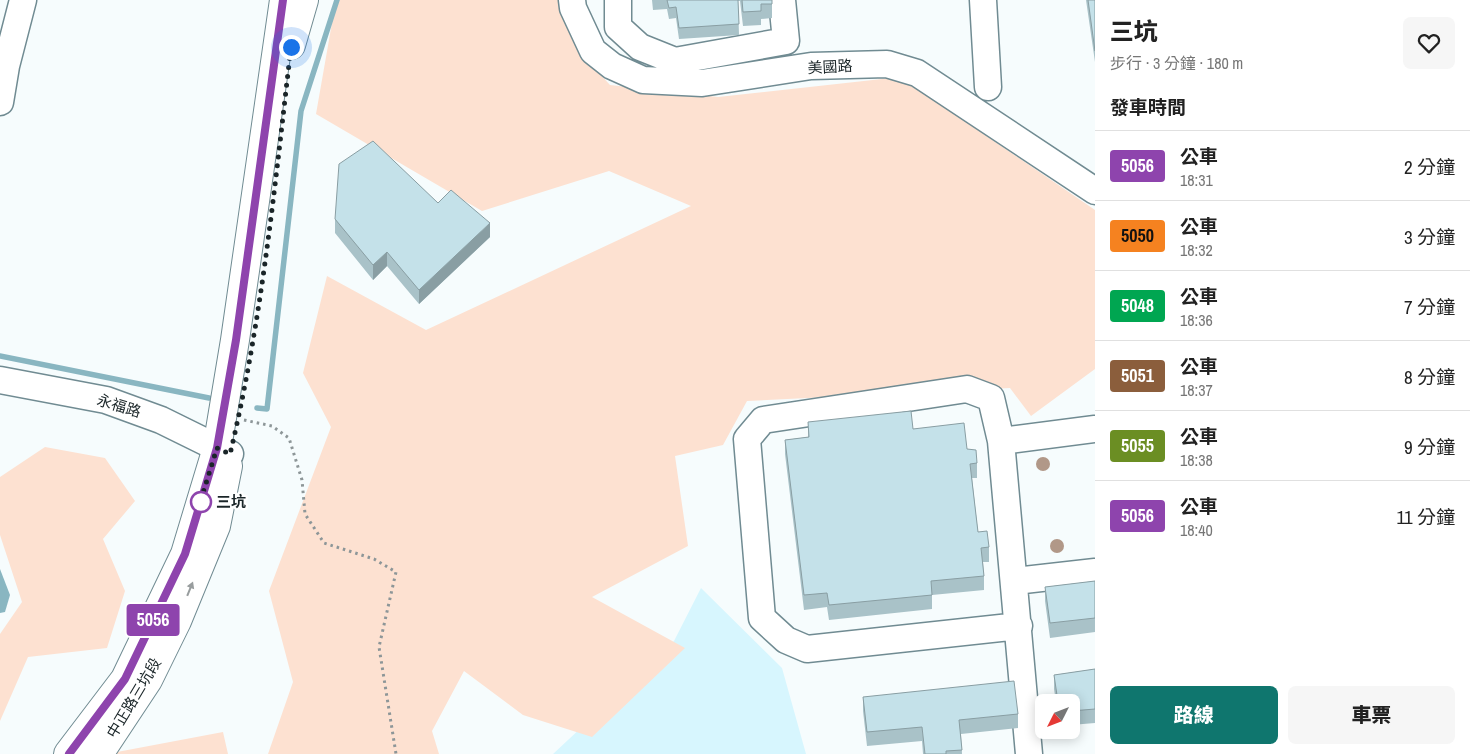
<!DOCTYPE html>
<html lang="zh-TW">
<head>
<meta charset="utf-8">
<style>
  :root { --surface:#fff; --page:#f6f6f6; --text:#222; --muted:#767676; --line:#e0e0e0; --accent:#0f766e }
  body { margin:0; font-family:"Archivo Narrow","Noto Sans TC",sans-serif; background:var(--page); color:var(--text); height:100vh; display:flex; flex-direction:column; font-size:19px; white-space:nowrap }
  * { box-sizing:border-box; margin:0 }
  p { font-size:16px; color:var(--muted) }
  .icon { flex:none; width:28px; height:28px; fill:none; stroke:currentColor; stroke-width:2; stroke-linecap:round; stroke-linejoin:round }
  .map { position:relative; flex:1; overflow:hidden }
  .details { display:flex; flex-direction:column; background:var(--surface); width:375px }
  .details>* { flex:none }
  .badge { padding:0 10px; border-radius:4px; font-size:18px; line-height:32px }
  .needle { width:32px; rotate:228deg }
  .buttons { position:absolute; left:1035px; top:694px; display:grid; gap:10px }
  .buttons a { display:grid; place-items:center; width:45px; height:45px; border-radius:8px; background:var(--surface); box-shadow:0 2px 12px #0003; font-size:25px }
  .you { position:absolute; width:25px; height:25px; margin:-12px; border:4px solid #fff; border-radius:50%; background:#1a73e8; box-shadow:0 0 0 8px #1a73e833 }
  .map>.badge { position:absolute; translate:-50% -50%; box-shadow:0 0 0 2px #fff }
  h2 { padding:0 15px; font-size:19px; line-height:45px }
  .round { display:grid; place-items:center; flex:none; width:52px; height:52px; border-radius:8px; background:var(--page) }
  .summary { display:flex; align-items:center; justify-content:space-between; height:85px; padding:0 15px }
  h1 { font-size:24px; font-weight:800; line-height:38px }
  .primary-button { display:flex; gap:10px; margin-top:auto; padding:10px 15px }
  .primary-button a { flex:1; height:58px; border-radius:8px; background:var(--accent); color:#fff; font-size:20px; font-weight:800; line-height:58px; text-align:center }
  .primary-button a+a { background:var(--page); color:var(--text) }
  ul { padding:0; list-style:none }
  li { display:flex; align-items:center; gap:15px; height:70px; padding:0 15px; border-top:1px solid var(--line) }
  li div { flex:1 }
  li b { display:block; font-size:19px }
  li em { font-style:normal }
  li .badge { min-width:55px; font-weight:700; text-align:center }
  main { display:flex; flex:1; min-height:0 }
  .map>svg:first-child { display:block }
</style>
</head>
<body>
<main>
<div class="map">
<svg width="1095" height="754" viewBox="0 0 1095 754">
  <rect width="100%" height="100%" fill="#f6fcfd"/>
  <!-- built -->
  <path fill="#d7f6fe" d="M701,588l81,80 24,86h-253l121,-113z"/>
  <!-- green -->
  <path fill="#fde1d1" d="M336,0h226l18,52 30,33 108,12 182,-20 195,133v159l-64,47 -21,-28 -263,13 -24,44 -48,11 13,90 -96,51 93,51 -93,89 -69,-22 -59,-44 -32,60 7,23h-171l25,-72 -24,-91 62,-164 -28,-54 24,-97 99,54 265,-124 -82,-35 -127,40 -166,-97z
    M45,447l60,11 30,43 -32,38 22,52 -18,57 -79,9 -28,64v-87l22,-32 -22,-67v-58z
    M223,732l5,22h-113l2,-2z"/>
  <!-- water -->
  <path fill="#89b6c1" d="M0,569l10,26 -5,17 -5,1z"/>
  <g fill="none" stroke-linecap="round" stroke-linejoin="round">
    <!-- stream -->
    <path stroke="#89b6c1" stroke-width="5.5" d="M0,356l209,42
      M257,408l10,1 34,-298 36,-111"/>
    <defs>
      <path id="minor" d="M572,0l1,8 20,43 19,15 31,14 59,3 109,-17 76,-2 30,9 178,118
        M618,0v27l22,20 35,14 111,-20 -4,-41
        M983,0l5,87
        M0,102l6,-36 17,-66
        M0,380l106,20 55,20 69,34
        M1001,441l-10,-43 -24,-9 -204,31 -16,19 15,179 24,22 21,9 212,-23
        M1015,581l80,-9
        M1029,754l-28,-313 94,-12"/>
      <path id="major" d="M291,45l13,-45
        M68,754l57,-75 60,-125 32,-106 18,-108 49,-340
        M99,754l49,-74 29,-59 39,-95 12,-60"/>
    </defs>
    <!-- minor casing -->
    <use href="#minor" stroke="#708b92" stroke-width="29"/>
    <!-- major casing -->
    <use href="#major" stroke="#708b92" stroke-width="30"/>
    <!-- path -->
    <path stroke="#8d9698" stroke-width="3" stroke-dasharray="2.5 4" stroke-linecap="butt" d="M244,420l28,6 17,12 13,42 3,34 19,29 50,16 22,13 -17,75 17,107"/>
    <!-- minor -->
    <use href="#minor" stroke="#fff" stroke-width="26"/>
    <!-- major -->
    <use href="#major" stroke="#fff" stroke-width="28"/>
  </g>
  <!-- trees -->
  <g fill="#b19888">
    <circle cx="1043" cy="464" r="7"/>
    <circle cx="1057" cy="546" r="7"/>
  </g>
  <!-- wall -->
  <path fill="#a9c2c8" d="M652,0h120v18l-11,1v6l-18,1 -3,-25h-2l1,34 -60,4 -3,-21 -7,1 -2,-10 -14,1z
    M1086,0h9v62z
    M438,203l52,34 -71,67 -32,-38 -14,14 -38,-47v-14z
    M808,422l105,7 54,20 10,14v15h-5l6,54 11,15v15h-6l1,14v14l-52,5v14l-103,11 -2,-13 -23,3 -19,-156v-14l23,-3z
    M1095,581v51l-45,6 -5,-37v-14z
    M1095,669v54l-24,2v-23h-15l-2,-13v-14z
    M863,697l155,17v14l-57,6 1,20h-39l-1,-13 -55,5 -4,-35z"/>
  <!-- shaded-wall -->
  <path fill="#899ea3" d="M490,223v14l-71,67v-14z
    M387,252v14l-14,14v-15z"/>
  <!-- building -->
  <path fill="#c4e1e9" stroke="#899ea3" d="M667,0h71l1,24 -60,4 -3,-21 -7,1z
    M742,0h30v4h-11v7l-18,1z
    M1088,0h7v51z
    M373,141l65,62 13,-13 39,33 -71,67 -32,-38 -14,13 -38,-46 4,-55z
    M911,411l2,18 51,-6 3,26 9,1 1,13 -7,1 8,68 9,-1 2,16 -8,1 3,28 -53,5 1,14 -103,10 -2,-12 -23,2 -19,-155 24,-3 -1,-15z
    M1095,581v37l-45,5 -5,-36z
    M1095,669v40l-24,2v-9h-13l-4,-27z
    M1014,681l4,33 -59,6 3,30 -16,1v3h-21l-3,-27 -55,5 -4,-35z"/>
  <!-- one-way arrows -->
  <defs><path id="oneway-solid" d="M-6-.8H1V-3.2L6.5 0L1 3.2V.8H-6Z" transform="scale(1.25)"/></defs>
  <use fill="#989d9e" href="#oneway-solid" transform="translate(190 589) rotate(-68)"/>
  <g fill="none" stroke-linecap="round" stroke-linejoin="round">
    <defs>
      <path id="line" d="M69,754l56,-75 60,-125 32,-106 19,-108 47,-340"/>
    </defs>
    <!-- line casing -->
    <use href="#line" stroke="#fff" stroke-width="11"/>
    <!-- line -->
    <use href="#line" stroke="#8e44ad" stroke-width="8"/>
    <!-- walk -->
    <path stroke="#1a2528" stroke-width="5" stroke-dasharray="0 9" d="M201,502l-3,7 19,-61 13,6c32,-133 45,-271 61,-407"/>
  </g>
  <!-- markers -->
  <circle fill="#fff" stroke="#8e44ad" stroke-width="2.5" cx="201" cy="502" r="10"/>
  <g text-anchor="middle" stroke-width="4.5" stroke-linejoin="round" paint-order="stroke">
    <!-- street labels -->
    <g font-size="15" fill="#1a2528" stroke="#fff">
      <text transform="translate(830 67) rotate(-3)" y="5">美國路</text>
      <text transform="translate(119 406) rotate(17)" y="5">永福路</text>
      <text transform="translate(134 698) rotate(-59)" y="5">中正路三坑段</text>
    </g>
    <!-- stop labels -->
    <g font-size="15" font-weight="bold" fill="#1a2528" stroke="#fff" text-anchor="start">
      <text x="216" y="507">三坑</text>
    </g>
  </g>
</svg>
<div class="buttons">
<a><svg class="needle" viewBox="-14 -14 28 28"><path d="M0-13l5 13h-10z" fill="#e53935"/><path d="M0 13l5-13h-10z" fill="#767676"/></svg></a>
</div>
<div class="you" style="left:291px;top:47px"></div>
<b class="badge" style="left:153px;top:620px;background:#8e44ad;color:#fff">5056</b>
</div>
<section class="details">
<div class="summary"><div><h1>三坑</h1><p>步行 · 3 分鐘 · 180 m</p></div><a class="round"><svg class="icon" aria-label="heart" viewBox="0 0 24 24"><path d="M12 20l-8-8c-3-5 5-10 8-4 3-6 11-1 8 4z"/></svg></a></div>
<h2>發車時間</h2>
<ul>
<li><span class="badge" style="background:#8e44ad;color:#fff">5056</span><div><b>公車</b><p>18:31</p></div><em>2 分鐘</em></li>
<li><span class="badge" style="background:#f58220;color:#111">5050</span><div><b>公車</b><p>18:32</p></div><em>3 分鐘</em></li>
<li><span class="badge" style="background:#00a651;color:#fff">5048</span><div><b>公車</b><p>18:36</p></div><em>7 分鐘</em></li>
<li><span class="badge" style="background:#8b5e3c;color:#fff">5051</span><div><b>公車</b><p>18:37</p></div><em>8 分鐘</em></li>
<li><span class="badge" style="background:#6b8e23;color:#fff">5055</span><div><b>公車</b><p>18:38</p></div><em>9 分鐘</em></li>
<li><span class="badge" style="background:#8e44ad;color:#fff">5056</span><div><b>公車</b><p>18:40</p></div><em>11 分鐘</em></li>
</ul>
<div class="primary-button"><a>路線</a><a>車票</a></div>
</section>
</main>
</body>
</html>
